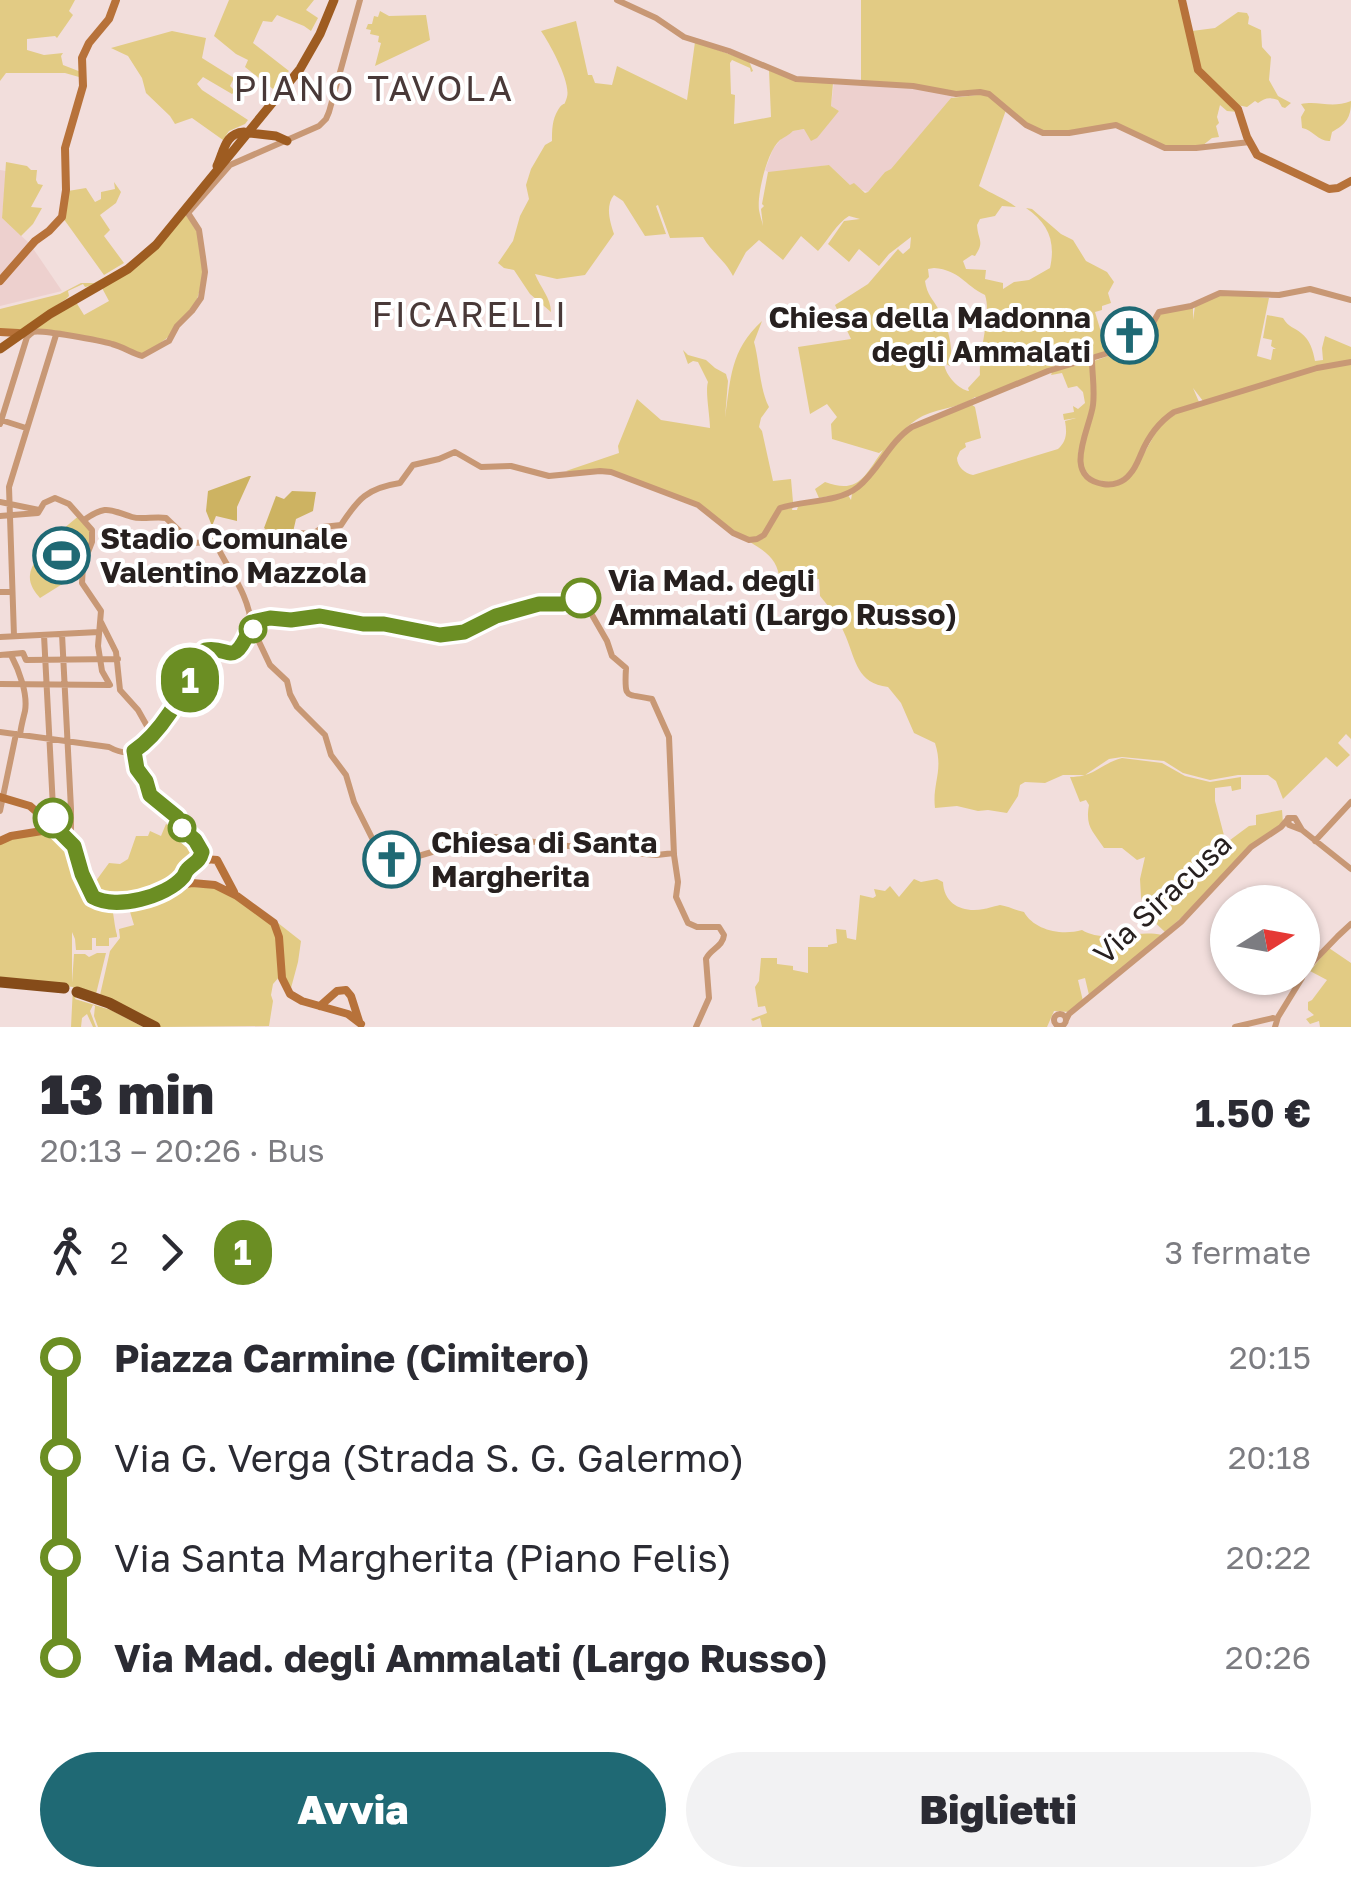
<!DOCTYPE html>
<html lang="it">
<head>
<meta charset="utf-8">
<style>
  :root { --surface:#fff; --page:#f2f2f3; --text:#2b2b33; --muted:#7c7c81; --accent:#1f6974 }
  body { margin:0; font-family:"Golos Text",sans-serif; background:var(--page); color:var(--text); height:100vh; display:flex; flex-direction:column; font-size:38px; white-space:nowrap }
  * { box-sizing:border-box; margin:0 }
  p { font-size:32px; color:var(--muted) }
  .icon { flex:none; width:55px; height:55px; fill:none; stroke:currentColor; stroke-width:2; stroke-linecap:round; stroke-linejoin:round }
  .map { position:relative; height:1027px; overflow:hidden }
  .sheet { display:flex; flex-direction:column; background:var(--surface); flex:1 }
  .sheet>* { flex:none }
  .badge { padding:0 20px; border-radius:32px; font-size:35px; line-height:65px }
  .needle { width:65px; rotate:79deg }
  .fabs { position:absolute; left:1210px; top:885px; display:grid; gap:20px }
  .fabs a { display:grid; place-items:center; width:110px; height:110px; border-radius:50%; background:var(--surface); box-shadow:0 2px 8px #0004; font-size:50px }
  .map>.badge { position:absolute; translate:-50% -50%; box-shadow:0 0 0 5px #fff }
  .legs { display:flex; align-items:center; gap:15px; height:110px; padding:0 40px; font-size:32px }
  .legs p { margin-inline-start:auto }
  .overview { display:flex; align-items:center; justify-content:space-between; height:170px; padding:0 40px }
  h1 { font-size:55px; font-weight:800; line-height:75px }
  .cta { display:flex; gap:20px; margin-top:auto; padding:20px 40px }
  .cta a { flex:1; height:115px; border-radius:60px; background:var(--accent); color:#fff; font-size:40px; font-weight:800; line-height:115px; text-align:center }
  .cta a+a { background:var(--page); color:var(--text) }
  ul { padding:0 40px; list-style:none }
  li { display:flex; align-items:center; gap:35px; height:100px; font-size:38px }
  li i { display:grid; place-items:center; width:15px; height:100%; margin:0 12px; background:currentColor }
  li i::after { content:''; width:25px; height:25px; margin:-12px; border:8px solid; border-radius:50%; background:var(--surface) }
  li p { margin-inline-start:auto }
  li:first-child i { background:linear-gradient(#0000 50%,currentColor 0) }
  li:last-child i { background:linear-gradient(currentColor 50%,#0000 0) }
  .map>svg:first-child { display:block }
</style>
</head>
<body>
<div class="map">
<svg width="1351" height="1027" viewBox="0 0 1351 1027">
  <rect width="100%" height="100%" fill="#f2dedc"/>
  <!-- built -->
  <path fill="#edd0ce" d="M834,82l79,4 38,7 2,4 -62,73 -6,2 -17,20 -17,-6 -22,-21 -60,8 -4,-3 8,-21 9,-11 11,-7 12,-2 5,8 29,-26 -8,-5z
    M0,170l6,1 -4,47 28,26 32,47 -62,15z"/>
  <!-- green -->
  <path fill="#e2cb84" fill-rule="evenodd" d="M0,0h75l-6,11 4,4 -16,23 -2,-2 -28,3v11l17,5 19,-2 -2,3 2,9 18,7 -1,11 -1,-6 -14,-4h-59l-6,8z
    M229,0h85l-8,10 12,8 -7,13 -7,-5 -27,-11 -5,7 -9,-1 -10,22 36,28 -16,18 -28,-22 3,-7 -12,-6 -22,-18z
    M861,0h320l15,71 42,41 -11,-1 -7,-6 -3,12 2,6 -3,3 3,11 -7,1 -10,8 -34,2 -45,-22 -75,7 -16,-6 -38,-31 -133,-14z
    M380,11l9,5 37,-1 4,25 -55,26 6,-23 -3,-1 1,-6 -9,-2 1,-4 -5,-1 2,-5h4l2,-8 4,1z
    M1238,12l9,1 2,4 -1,7 13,6 1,17 9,10 -2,23 9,16 13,7 -6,5 -3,-1 -4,-7c-9,-3 -13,-2 -20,3l-3,-2 -8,6 -10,-2 -37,-35 -8,-39 23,-3z
    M576,21l12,54h4l3,8 17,2 5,-19 70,34 8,-58 54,19 4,10 -2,1 -1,-4 -18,-8 -2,3 1,31 4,1 -1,29 37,-7 -2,-47 23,10 41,3 -2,23 8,5 -22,27 -6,3 -7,-12 -11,2c-4,4 -9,6 -13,9 -13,11 -23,54 -21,70 1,6 3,11 4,16l-2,-17 3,-3 -2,-2 6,-32 61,-7 21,20 4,-2 11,10 3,-1 17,-20 6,-3 60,-71 35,-4 20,16 -27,76c13,8 25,12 37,21l-14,-1 -7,10 -15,3 -3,6c1,16 8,16 -2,31l-3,-1 -9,6 3,8 20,1 -1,9 18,4v6l11,-7 15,-2 21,-12c6,-27 -2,-45 -24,-60l6,1 29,25 12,6 13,21 21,11 7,10 -6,11 3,10 -9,3v4l-7,2 12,40 -42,8 -18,10 -70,28 -2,-1c-16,12 -42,11 -59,23 -26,18 -41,56 -66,70 -9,5 -21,6 -31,8l-4,-9 10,-7c34,13 40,-7 58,-32l-4,3 -47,-14 -1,-15 6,-7 -10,-13 -17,10 -12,-67 53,-8 -16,-34 33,-21 30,-35 5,5 7,-6 1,-11 -22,17 -10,12 -20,-17 -10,13 -21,-18 16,-23 16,-2 -11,-3c-12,7 -21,24 -31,35l-17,-15 -18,24 -24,-20 -13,12 -13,24c-8,-16 -22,-24 -30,-39l-33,1 -12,-33 -2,1 10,28 -21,2 -22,-35 -9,-6c-9,11 -4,27 0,39l-29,41 -28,4 -22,-5c5,13 16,24 16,38l-21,-18 -16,-24 -10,-2 -6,-5 15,-22 7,-25 9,-17 -3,-14 5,-16 14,-24 7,-4c0,-11 0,-21 6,-31 7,-11 5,0 9,-13 4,-15 -17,-53 -26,-66zM934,268c26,2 30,17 51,27 7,21 -7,56 -5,80l-12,13 1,3c-9,-1 -24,-15 -25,-28l6,3c4,-17 -2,-41 -11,-56 -6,-11 -12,-15 -14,-29l4,-4 -1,-8z
    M172,31l34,7 -4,20 32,20 -4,8 5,5 -3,3 -29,-17 -6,7 5,6 46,30 -3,4 -16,7 -6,9 -31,-22 -17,6 -5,-8 -24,-23 -4,-15 -14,-22 -17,-8z
    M1351,101c0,17 -5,23 -19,31l-2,9c-11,1 -17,-11 -28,-13l-1,-11 4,-7 -4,-6c18,-4 29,5 50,-3z
    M6,162l21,4 4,4h6l-1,10 2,4 5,1 -12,22 11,1 -9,16 -12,12 -19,-18z
    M114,182l7,10 -5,11 -16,12 10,15 -6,6 20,27 -20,12 -41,-57 5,-27 18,-3 9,14 6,-3v-7l14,-3z
    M187,214v3c12,12 11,19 14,36 7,50 -18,78 -59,102l-30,-12 -81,-11 45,-30 8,13 25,-14 -7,-13z
    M120,269l-30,17 -5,1 -2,-3 -15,7 1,5 -3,3 -48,33 -18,-1v-22l60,-15 21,-11h13z
    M1231,294l38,4 -12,58 14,4 2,-11h3l-5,-3 1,-6 -9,-2 4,-23 16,3c6,10 11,9 18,15 9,7 12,17 14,28l8,-1 -1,-12 3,-12 26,11v14l-148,40 -10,-13 6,14 -30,11 -40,61 -17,9 -19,-4 -9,-10 -3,-17 10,-29 3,-62 40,-14 26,-33 33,-7v13l2,-14 22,-10z
    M762,321l-8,21c5,17 6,49 15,65l-8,11 -2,9 3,4 11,50 18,-2 2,23 -13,5 -17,27 -6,4 -17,-2 -41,-32 -85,-32 -48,-1 53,-18 -1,-7 19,-47 24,21 49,8c0,-12 -5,-37 -2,-46l-10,-20 -5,-1 -5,3 -5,-14 5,5 18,5 9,8 11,6 2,7 -3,37c6,-41 5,-67 37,-97z
    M1083,363l7,2 3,24 -7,42 -8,22v10l8,14 31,8 21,-21 21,-37 16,-13 149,-46 27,-4v375l-5,-5 -8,9 12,12 -13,12 -11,-10 -43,42 -7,-18 -8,-6h-30l-28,5 -27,-7 -19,-12 -42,-4 -13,2 -24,16h-22l-18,8 -20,-1 -5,3 -2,11 -11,17 -19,-3 -10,1 -21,-5 -22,2c-3,-25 9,-37 0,-65l-21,-10 -13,-30 -13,-16c-31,-4 -32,-26 -42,-50 -7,-17 -16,-29 -26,-41l-1,-17 -7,1v11l-16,1 -6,-8 -10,-2c-2,-22 -12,-29 -30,-40l11,-2 19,-30 13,-4 -1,4h5l1,-4 50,-11 3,5 1,-6 57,-64 62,-26 4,3 6,31 -16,5 1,4 -6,4 -3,7c0,8 8,16 16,17l85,-26c9,-8 9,-17 7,-28l11,-3 -12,2 -1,-6 11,-2 -1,-6 5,3 7,-6 -2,-11 -6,-6 -9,2 -6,-15 -11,2 1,-3z
    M79,516l11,13 1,8 -11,36 -40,25c-6,-7 -11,-14 -10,-23 2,-19 34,-48 49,-59z
    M1122,758l40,5 23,13 25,6 31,-5v12l-9,2 -1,-5 -16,2v13l11,42 23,-17 7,-1v-10l26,-5 1,13c-45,28 -77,75 -118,109l-19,-18 -5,-17 -1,-18 5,-22 -8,3 -15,-12h-18c-11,-17 -19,-21 -15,-43l-3,-5 -6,2 -10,-25c25,0 30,-13 52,-19z
    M174,816l20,25 6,16 -29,28 -25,13 -40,4 -16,-13 19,-26 11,1 8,-5 8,-23h12l2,-5 11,5 5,-12 4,2z
    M48,831l1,4 6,-3 15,9 16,50 -4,6 6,-6c31,18 22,12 29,44v2l-8,1v8h-13v-8h-4v12h-16l-1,-11 -3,-7v51l2,-29h11l4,3 8,-4h9l-10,41 4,1 10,-44 10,-13 -1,-9 15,-4 -7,-23 18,-1 3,1v-2l33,-14 40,3 57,38v-4l23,18 -3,21 -7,26 -11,-12 -7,8 -2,11 2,6 -4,25 -109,1 -82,-37 -3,9 36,11 32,17h-45l-4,-11 1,-10 -2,-1 -3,6 6,16h-3l-6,-13 -5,4 -1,9h-10l2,-40 -73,-9v-135l10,-6z
    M914,879l7,3 16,-3 6,3c1,23 20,31 41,27 1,0 15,-4 16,-4 8,1 17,6 24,7 10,18 37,24 58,18 23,14 54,-1 80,5l-73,60 -4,-17 -7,2 5,21 -13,11 -16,-1 -7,16h-285l-2,-9 -7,3 -2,-2 16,-6 -2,-7 -7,1 -3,-20 4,-6 2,-23h16v6l16,2v4l15,3v-26h20v-2l9,-2 -1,-14 10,1 1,8 9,2 4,-45 13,3 3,-2 -2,-7 11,2 5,-5 9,11z
    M1329,948l22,15v64h-31l-1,-6 -9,3 -4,-5 8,-4 -6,-5v-8l4,-2 15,-20 -17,-9z"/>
  <!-- forest -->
  <path fill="#cdb362" d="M249,476h2l-14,31v14l-21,-5 -4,10 -6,-15 2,-20z
    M292,491l24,1 -3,19 -17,8 -3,13 -14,5h-12l1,-6 -4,-3 12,-32 8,3z"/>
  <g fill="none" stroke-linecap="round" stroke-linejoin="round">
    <!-- tertiary -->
    <path stroke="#c89875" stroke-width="6" d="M617,0l39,18 28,19 45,14 67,28 117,7 43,8 24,-2 9,2 37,31 17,8h26l47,-8 49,23h31l54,-6
      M1092,359c0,15 3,30 1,46 -3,24 -32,72 10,79 10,2 21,-2 27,-10 5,-5 8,-13 11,-20 7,-17 18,-32 33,-42l143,-44 34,-6
      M1,420l25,8
      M0,424l27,-87c2,-1 4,-4 6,-5 7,-3 69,9 79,12 11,3 20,9 30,12l27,-15 8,-15 15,-15 9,-13 4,-26 -2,-15 -4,-27 -11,-17 42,-48 89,-39 7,-7 3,-7 31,-112
      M0,502l39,8
      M0,516l38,-3 6,-10 11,-5 14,6 23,26v12l-9,23 -1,18 19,28 -3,35 4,25 8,14 -110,-1
      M84,520c23,-16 25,-10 48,-3 10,3 23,-1 34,1l26,25 22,-1v-4l4,-1 1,4 -4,1c15,32 33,49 37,86
      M218,537l61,9 18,-13 16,1 10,-7 18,-2c17,-26 26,-37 59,-42l13,-18 26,-6 16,-7 26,15 30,-1 38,10 51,-5 11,1 87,33 35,28 16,7 8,-1 7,-4 16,-27c24,-8 58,-5 78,-21 21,-17 31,-45 54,-60l136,-56 87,-26 10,-8 14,-25 32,-6 29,-13 59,2 31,-6 41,11
      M0,592h12
      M101,622l15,30 4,38 18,20 9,16 10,2
      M253,629l2,-7 15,-4 21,2 29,-3 43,7h21l56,11 25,-3 31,-15 43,-14 39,-1 10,6 19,33 5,15 14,12c-2,33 0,25 26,31l17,38 5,118 4,27 -2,15 12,26 9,4h22l5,8c-1,12 -14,14 -18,24
      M253,629l17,36 17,16 3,13 7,13 28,28 6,20 15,20 8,27 21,42 3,13 11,6
      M62,634l9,175v26l-4,2
      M44,635l10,192
      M14,636l-5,-149 47,-152
      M0,637l99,-5
      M0,655l23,-2 3,7 92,-1
      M11,655c8,15 17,39 14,56 -2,8 -4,15 -5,24
      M0,732l109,15c9,5 20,8 30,2 24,-16 52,-73 66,-99 10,-5 18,6 28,3l13,-15 4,-11
      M134,751l3,18 9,12 5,14 26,22 6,13 12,10 8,13 8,6
      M0,811l16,-77
      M1302,830l-13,-5 -1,-7h7l7,12 49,39
      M1315,841l36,-39
      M388,862l7,1 37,-11 27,-16 34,1 117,14 47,4 17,-2
      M1338,936l13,-12
      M1302,977l8,-12 29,-30
      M1054 1020a6 6 0 1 1 12 0a6 6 0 1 1-12 0Z
      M1066,1020l3,-6 112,-92 70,-75 30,-20 6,-7
      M696,1027l13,-29 -3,-39
      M1235,1027l38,-9
      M1275,1027l3,-10 24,-39"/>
    <!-- secondary -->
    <path stroke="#b7723a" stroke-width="8" d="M1182,0l16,70 40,39 9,28 10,18 72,34 9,-1 13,-7
      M0,281l35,-40 14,-10 13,-14 4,-27 -1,-42 18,-62 -1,-28 7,-15 20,-24 7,-19
      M0,332l18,1
      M0,797l30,9 41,36 19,50 11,10 11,1 32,-4 31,-13 17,-3 23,2 22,11 37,27 5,14 3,41 8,16 12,7 46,13 13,10
      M0,841l11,-5 37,-6 6,-3
      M177,882c14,-9 19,-26 40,-22l17,32
      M320,1006l17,-15 9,-1 5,6 8,25"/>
    <!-- primary -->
    <path stroke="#9e5c21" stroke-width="9" d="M250,133l26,3 11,5
      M217,166c7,-15 8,-33 27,-34
      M0,349l50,-35 78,-45 28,-24 144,-176 20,-35 14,-34"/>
    <!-- motorway -->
    <path stroke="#854b19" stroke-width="11" d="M0,982l64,6
      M77,992l32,11 46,24"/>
  </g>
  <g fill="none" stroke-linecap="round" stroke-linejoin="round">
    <defs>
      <path id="line-1" d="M53,818l1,8 20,20 8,28 11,23c23,13 73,0 90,-20 2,-2 2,-5 4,-7 7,-8 12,-7 15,-18l-7,-12 -13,-11 -5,-12 -27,-22 -4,-14 -9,-12 -3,-18c32,-21 53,-68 71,-101 25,-5 27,20 45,-21h3l3,-8 14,-3 21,2 29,-4 43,8h21l56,11 24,-3 32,-16 43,-12h24l18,-6"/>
    </defs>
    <!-- line-1 casing -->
    <use href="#line-1" stroke="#fff" stroke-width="22"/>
    <!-- line-1 -->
    <use href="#line-1" stroke="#6b8e23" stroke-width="15"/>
  </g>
  <!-- icons -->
  <defs>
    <symbol id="church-ring" viewBox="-11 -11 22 22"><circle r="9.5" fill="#fff" stroke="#1f6974" stroke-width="1.5"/><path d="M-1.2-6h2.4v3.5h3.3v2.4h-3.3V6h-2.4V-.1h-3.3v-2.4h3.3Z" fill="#1f6974"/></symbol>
    <symbol id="stadium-ring" viewBox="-11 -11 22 22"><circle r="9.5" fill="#fff" stroke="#1f6974" stroke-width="1.5"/><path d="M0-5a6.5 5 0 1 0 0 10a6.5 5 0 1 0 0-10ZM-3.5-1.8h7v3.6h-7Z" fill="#1f6974"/></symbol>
  </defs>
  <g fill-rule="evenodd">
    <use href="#church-ring" x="1098" y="304" width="63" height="63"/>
    <use href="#stadium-ring" x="30" y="524" width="63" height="63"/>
    <use href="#church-ring" x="360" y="828" width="63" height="63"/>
  </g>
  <!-- markers -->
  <g fill="#fff" stroke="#6b8e23" stroke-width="5">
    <circle cx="581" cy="598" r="18"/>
    <circle cx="253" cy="629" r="12"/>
    <circle cx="53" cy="818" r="18"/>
    <circle cx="182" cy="828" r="12"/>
  </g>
  <g text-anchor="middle" stroke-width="8" stroke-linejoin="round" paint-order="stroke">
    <!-- poi labels -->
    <g font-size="30" font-weight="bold" fill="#27201f" stroke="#fff" text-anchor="start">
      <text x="1091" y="328" text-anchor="end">Chiesa della Madonna<tspan x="1091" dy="34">degli Ammalati</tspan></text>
      <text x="100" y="549">Stadio Comunale<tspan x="100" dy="34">Valentino Mazzola</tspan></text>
      <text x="431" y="853">Chiesa di Santa<tspan x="431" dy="34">Margherita</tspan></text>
    </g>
    <!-- stop labels -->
    <g font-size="30" font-weight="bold" fill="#27201f" stroke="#fff" text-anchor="start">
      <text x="608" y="591">Via Mad. degli<tspan x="608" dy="34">Ammalati (Largo Russo)</tspan></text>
    </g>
    <!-- street labels -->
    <g font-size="30" fill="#27201f" stroke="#fff">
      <text transform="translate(1163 899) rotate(-43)" y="10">Via Siracusa</text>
    </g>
    <!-- quarter labels -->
    <g font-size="35" letter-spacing="2.5" fill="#493938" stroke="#fff">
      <text x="374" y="101">PIANO TAVOLA</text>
      <text x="470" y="327">FICARELLI</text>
    </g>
  </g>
</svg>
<div class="fabs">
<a><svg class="needle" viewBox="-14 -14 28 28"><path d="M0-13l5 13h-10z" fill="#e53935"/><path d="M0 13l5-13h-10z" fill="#7c7c81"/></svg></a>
</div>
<b class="badge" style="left:190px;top:680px;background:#6b8e23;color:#fff">1</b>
</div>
<section class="sheet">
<div class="overview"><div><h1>13 min</h1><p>20:13 – 20:26 · Bus</p></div><b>1.50 €</b></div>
<div class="legs"><svg class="icon" aria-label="walk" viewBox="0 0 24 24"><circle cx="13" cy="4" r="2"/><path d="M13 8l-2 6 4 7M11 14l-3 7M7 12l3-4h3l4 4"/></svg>2<svg class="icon" aria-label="forward" viewBox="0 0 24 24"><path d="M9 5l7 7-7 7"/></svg><b class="badge" style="background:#6b8e23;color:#fff">1</b><p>3 fermate</p></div>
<ul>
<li><i style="color:#6b8e23"></i><b>Piazza Carmine (Cimitero)</b><p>20:15</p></li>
<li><i style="color:#6b8e23"></i><span>Via G. Verga (Strada S. G. Galermo)</span><p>20:18</p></li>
<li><i style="color:#6b8e23"></i><span>Via Santa Margherita (Piano Felis)</span><p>20:22</p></li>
<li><i style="color:#6b8e23"></i><b>Via Mad. degli Ammalati (Largo Russo)</b><p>20:26</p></li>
</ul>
<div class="cta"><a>Avvia</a><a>Biglietti</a></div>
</section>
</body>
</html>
